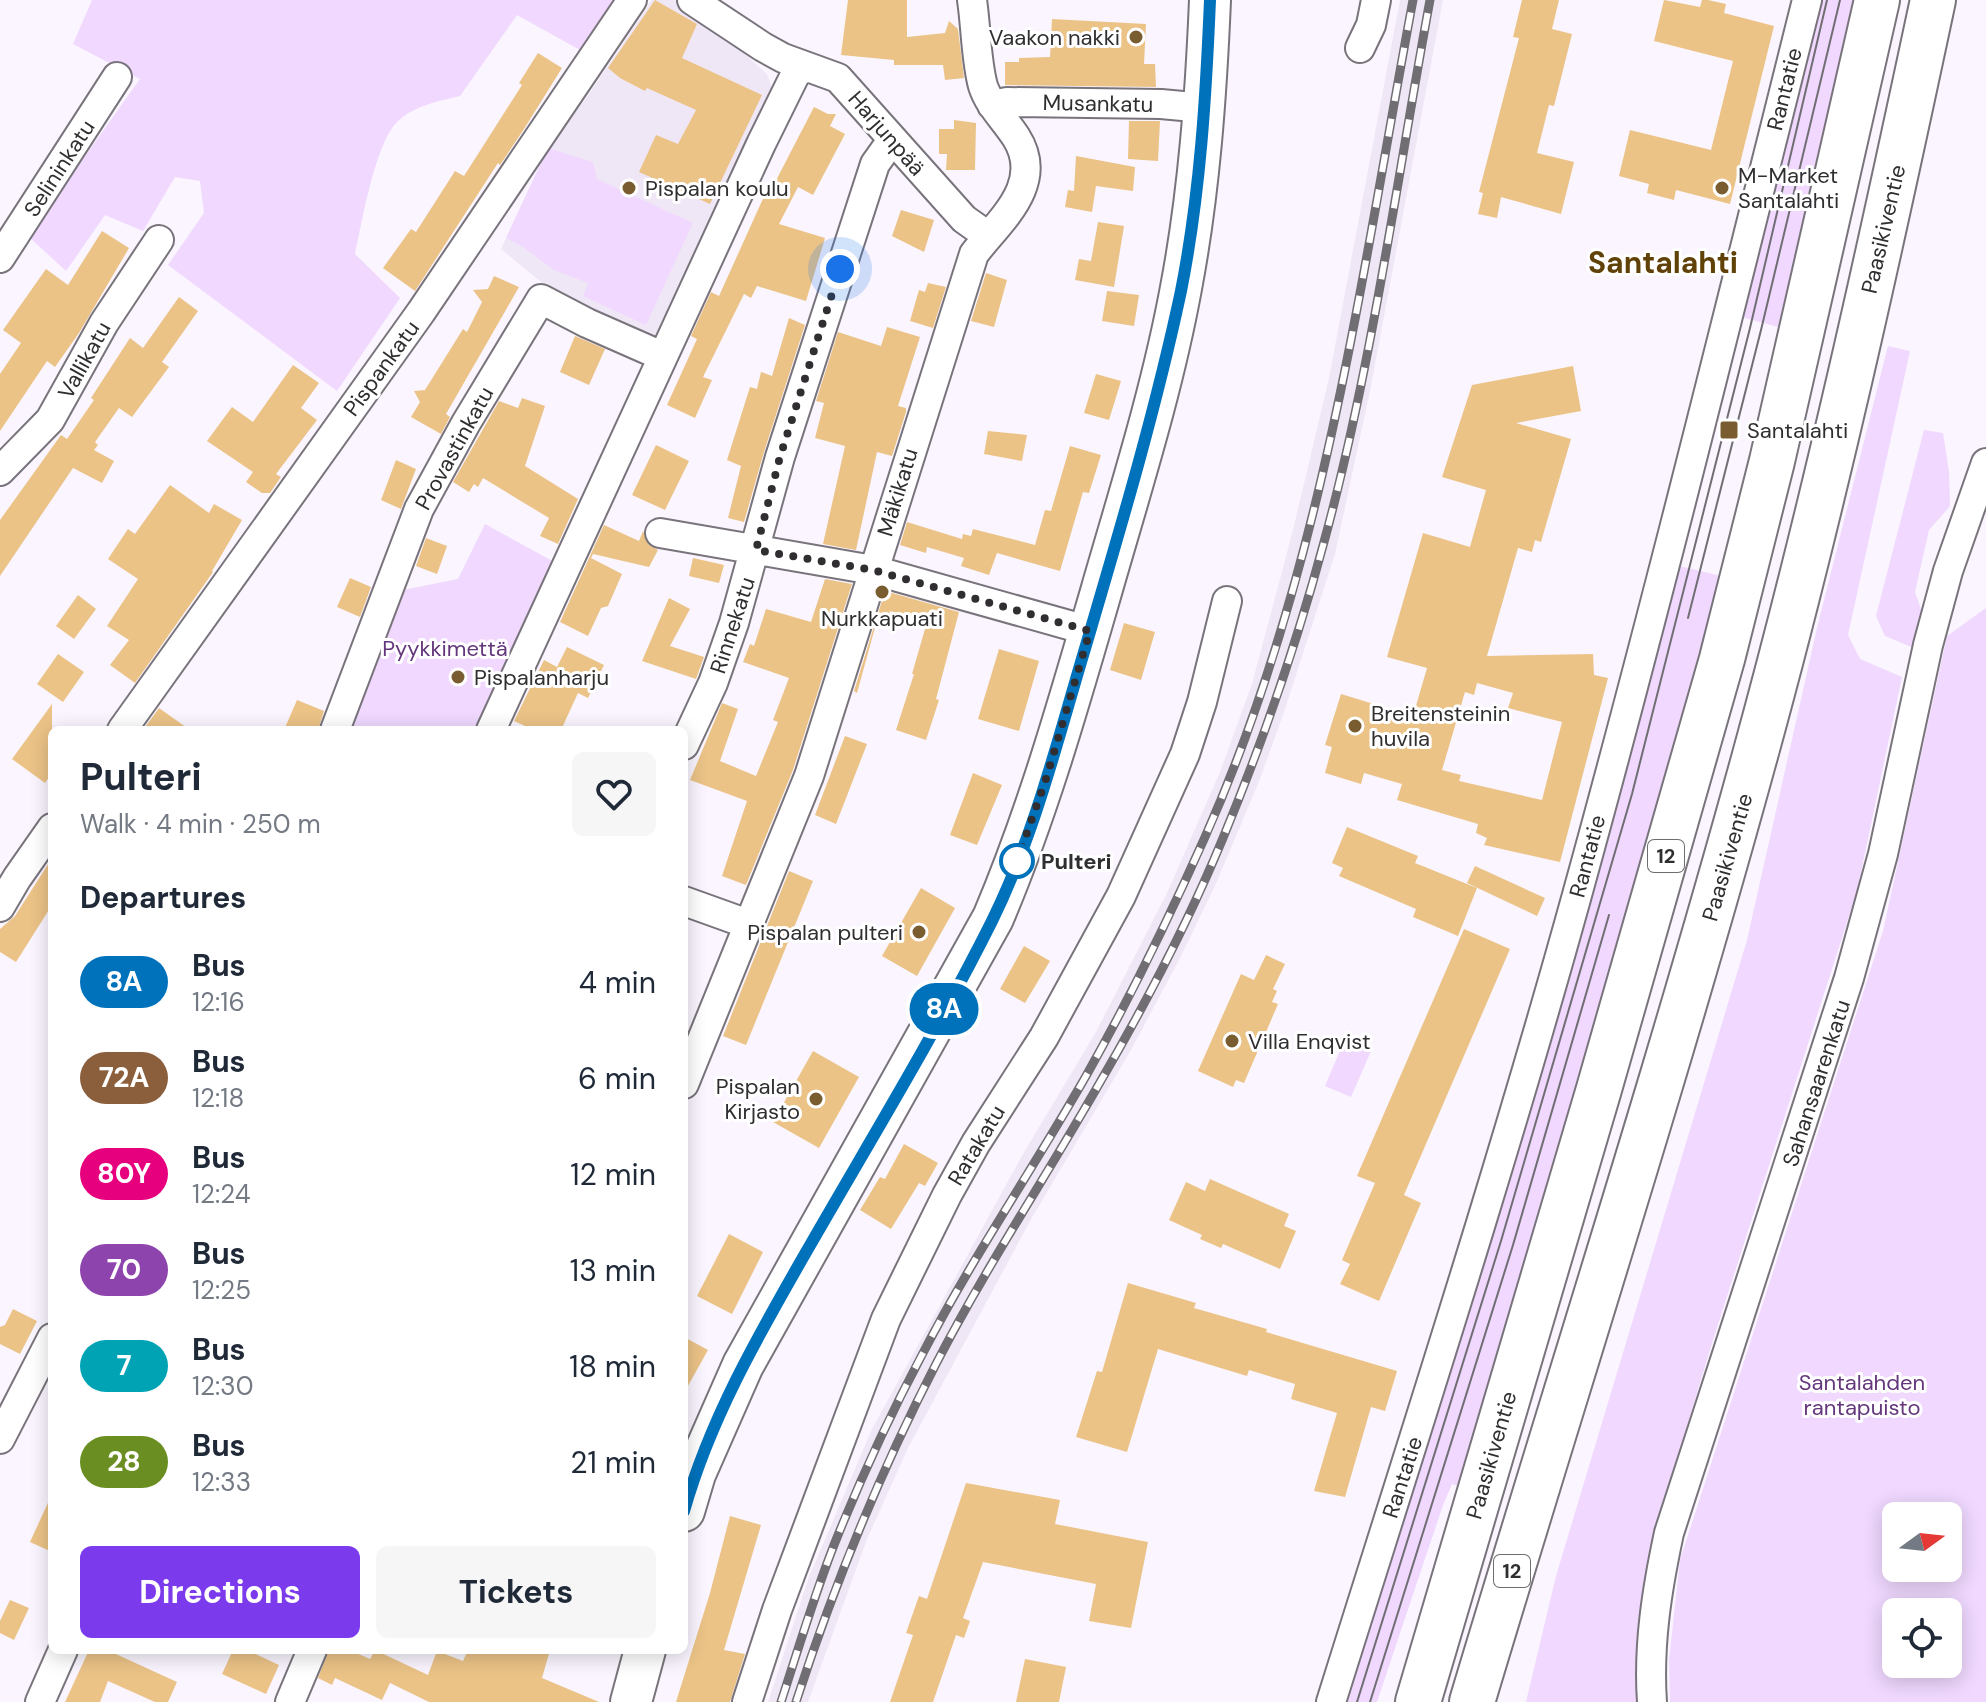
<!DOCTYPE html>
<html lang="en">
<head>
<meta charset="utf-8">
<style>
  :root { --surface:#fff; --page:#f6f6f7; --text:#1f2937; --muted:#747a83; --accent:#7c3aed }
  body { margin:0; font-family:"DM Sans",sans-serif; background:var(--page); color:var(--text); height:100vh; display:flex; flex-direction:column; font-size:30px; white-space:nowrap }
  * { box-sizing:border-box; margin:0 }
  p { font-size:26px; color:var(--muted) }
  .icon { flex:none; width:44px; height:44px; fill:none; stroke:currentColor; stroke-width:2; stroke-linecap:round; stroke-linejoin:round }
  .map { position:relative; flex:1; overflow:hidden }
  .panel { position:absolute; left:48px; top:726px; width:640px; height:928px; display:flex; flex-direction:column; background:var(--surface); border-radius:12px; box-shadow:0 4px 20px #0003 }
  .panel>* { flex:none }
  .badge { padding:0 16px; border-radius:26px; font-size:28px; line-height:52px }
  .needle { width:52px; rotate:75deg }
  .buttons { position:absolute; left:1882px; top:1502px; display:grid; gap:16px }
  .buttons a { display:grid; place-items:center; width:80px; height:80px; border-radius:12px; background:var(--surface); box-shadow:0 4px 20px #0003; font-size:40px }
  .you { position:absolute; width:40px; height:40px; margin:-20px; border:6px solid #fff; border-radius:50%; background:#1a73e8; box-shadow:0 0 0 12px #1a73e833 }
  .map>.badge { position:absolute; translate:-50% -50%; box-shadow:0 0 0 4px #fff }
  h2 { padding:0 32px; font-size:30px; line-height:72px }
  .round { display:grid; place-items:center; flex:none; width:84px; height:84px; border-radius:12px; background:var(--page) }
  .summary { display:flex; align-items:center; justify-content:space-between; height:136px; padding:0 32px }
  h1 { font-size:38px; font-weight:700; line-height:60px }
  .button { display:flex; gap:16px; margin-top:auto; padding:16px 32px }
  .button a { flex:1; height:92px; border-radius:12px; background:var(--accent); color:#fff; font-size:32px; font-weight:700; line-height:92px; text-align:center }
  .button a+a { background:var(--page); color:var(--text) }
  ul { padding:0; list-style:none }
  li { display:flex; align-items:center; gap:24px; height:96px; padding:0 32px }
  li div { flex:1 }
  li b { display:block; font-size:30px }
  li em { font-style:normal }
  li .badge { min-width:88px; font-weight:700; text-align:center }
  .map>svg:first-child { display:block }
</style>
</head>
<body>
<div class="map">
<svg width="1986" height="1702" viewBox="0 0 1986 1702">
  <rect width="100%" height="100%" fill="#faf5fe"/>
  <!-- built -->
  <path fill="#f0e7f6" d="M652,0h22l32,18 61,56 7,19 -121,250 -95,-47 -57,-47 47,-101 39,-51z
    M1400,0h43l-72,386 -36,168 -51,158 -24,67 -45,107 -36,74 -48,90 -101,171 -122,227 -41,91 -59,163h-40l41,-125 63,-148 151,-275 73,-122 71,-139 53,-121 32,-88 41,-154 36,-152z"/>
  <!-- green -->
  <path fill="#f0d8fe" fill-rule="evenodd" d="M92,0h524l-36,50 -63,-35 -57,81c-22,5 -47,10 -63,26 -22,22 -35,100 -42,132l45,44 -63,93 -169,-126 36,-52 -4,-32 -25,-4 -32,54 -38,-16 -39,56 -38,-35 112,-157 -67,-35z
    M1819,0h36l-77,327 -40,-11z
    M548,148l45,14 4,17 96,44 -47,102 -63,-29 5,-13 -34,-13 -31,-23 -17,-9z
    M1888,346l22,5 -62,284 12,24 42,18 -45,214 -144,449 -64,211 -13,101 4,50h-114l30,-126 191,-636 70,-312z
    M1924,430l19,3 6,39 1,34 -21,24 -14,62 7,20 -8,36 -29,-12 -9,-20z
    M485,524l71,39 -77,167h-135l54,-139 60,-12z
    M1675,565l46,11 -115,412 -147,498 -7,-2 -9,21 -66,197h-35z
    M1986,608v1094h-316l-1,-42 11,-100 203,-629 64,-295zM1896,1516h52v52h-52zM1896,1612h52v52h-52z
    M1345,1039l26,12 -20,46 -26,-11z"/>
  <!-- building -->
  <path fill="#ebc387" fill-rule="evenodd" d="M655,0l42,24 -15,34 80,37 -52,109 -71,-32 17,-37 22,9 18,-34 -49,-22 -2,3 -25,-13 -12,-10z
    M848,0h59v37l38,-4 4,-12 9,8 6,49 -19,2 -2,-15h-49v-5l-53,-5z
    M1522,0h37l-7,29 20,5 -18,72 -5,-1 -12,48 37,9 -13,52 -60,-17 -4,21 -19,-4 5,-21 -4,-1 40,-154 -6,-1z
    M1664,0l36,7 2,-7h6l18,4 -2,9 50,13 -44,178 -54,-14 -2,10 -27,-7 2,-9 -30,-8 11,-46 81,20 22,-89 -79,-20z
    M1052,19l94,5 -2,40h11l1,23 -151,-2v-23h14v-4l31,-1z
    M538,53l24,15 -38,61 -24,36 -2,-2 -83,128 -32,-23 28,-39 5,3 39,-61 9,5 58,-91 -3,-2z
    M814,107l14,7h8l-6,12 15,8 -32,61 -15,-8 -19,37 46,14 -19,63 -49,-15 -6,12 -7,-4 -41,83 9,3 -17,38 -28,-13 30,-66 -6,-3 20,-44 8,4 47,-104 3,2z
    M954,120l22,3 -1,47h-29l1,-16h-8v-25h15z
    M1129,121h31l-2,40 -30,-2z
    M1076,156l59,11 -2,24 -37,-5 -4,26 -27,-5 3,-17 6,1z
    M901,210l33,10 -10,32 -32,-16z
    M1098,222l26,4 -10,61 -39,-7 4,-21 12,2z
    M102,231l27,17 -50,85 -24,34 -8,-6 -47,70v-57l21,-31 -18,-13 43,-61 22,16z
    M986,273l21,7 -13,47 -23,-6z
    M494,276l25,11 -73,127 4,3 -9,17 -30,-17 9,-15 -6,-11 11,-1 38,-61 4,3 15,-30 -9,-12 15,-1z
    M928,283l18,4 -13,41 -23,-7 9,-31 6,2z
    M1107,291l32,4 -5,31 -32,-5z
    M179,297l19,14 -36,51 7,5 -37,50 -13,-9 -24,34 3,3 -4,5 20,11 -12,22 -29,-15 -73,108v-56l61,-85 6,4 27,-39 -3,-2 39,-60 13,10z
    M789,318l16,7 -41,127 -20,70 -16,-4 13,-52 -14,-6 23,-73 7,2 4,-17 11,4z
    M887,327l33,10 -22,69 8,2v4l-14,44 -15,-4 -21,98 -33,-6 22,-98 -30,-8 9,-35 -8,-2 22,-69 43,14z
    M575,336l30,13 -16,36 -29,-13z
    M293,365l26,18 -18,25 16,12 -41,54 5,3 -11,16h-8l-16,-11 7,-10 -46,-31 25,-34 21,15z
    M1573,366l8,45 -65,12 55,16 -30,103 -6,-2 -3,12 -14,-4 -31,108 106,-2 1,21 14,3 -48,184 -76,-17 3,-7 -11,-5 2,-9 -81,-24 5,-16 -38,-11 -3,11 -36,-11 7,-26 -7,-2 16,-51 72,22 14,-48 -40,-11 36,-124 47,14 16,-57 -44,-13 30,-92zM1477,683l36,10 -5,15 54,14 -20,78 -83,-19 2,-6 -19,-5 23,-78 9,3z
    M1096,374l25,7 -12,39 -25,-7z
    M522,398l23,8 -20,60 53,33 -20,45 -18,-8 9,-18 -66,-40 -5,9 -4,-3 -5,8 -16,-10 46,-81 19,7z
    M988,431l39,4 -5,26 -38,-7z
    M656,445l33,16 -24,49 -33,-15z
    M1070,446l31,9 -12,38 -6,-1 -23,79 -63,-18 -8,22 -28,-9 3,-8 -37,-11 -1,6 -26,-8 7,-23 55,17 1,-5 8,2 2,-7 62,16 10,-35 6,1z
    M396,460l20,9 -15,40 -20,-9z
    M170,485l39,28 5,-9 28,16 -30,51 1,1 -78,111 -25,-18 19,-25 -22,-14 31,-47 -30,-20 20,-30 7,5z
    M604,525l35,16 4,-10 6,14 9,5 -9,17 -56,-13 -2,4 31,16 -14,32 -7,2 -13,28 -28,-14z
    M426,538l21,8 -10,28 -21,-8z
    M693,558l31,7 -5,18 -30,-7z
    M350,578l21,9 -11,30 -23,-10z
    M825,579l27,5 -59,186 -47,115 -24,-9 25,-75 -57,-21 32,-77 16,6 -18,52 36,15 22,-54 -5,-2 16,-42 -46,-16 7,-18 4,2 12,-37 45,13z
    M885,591l74,21 -23,87 3,1 -13,40 -30,-10 18,-56h-2l15,-52 -37,-11 -4,16 -10,-3 -19,69 -3,-2z
    M78,595l18,14 -22,30 -18,-13z
    M669,598l21,11 -20,37 34,11 -8,22 -54,-18z
    M1124,623l31,9 -14,48 -31,-10z
    M567,647l37,18 -16,33 -10,-5 -17,37h-27l-20,-9 30,-61 13,7z
    M999,649l40,12 -20,70 -41,-12z
    M58,654l26,18 -21,30 -26,-18z
    M297,700l27,11 -6,19h-34z
    M52,704v69l-7,10 -33,-24z
    M159,708l31,22h-47z
    M845,736l22,8 -31,80 -21,-9z
    M973,773l29,12 -25,60 -27,-10z
    M1347,827l71,29 -3,7 62,25 -19,48 -45,-19 3,-8 -77,-33 4,-8 -11,-5z
    M52,858v47l-36,57 -16,-10v-23l15,-13z
    M1475,866l70,32 -8,18 -70,-33z
    M789,871l24,10 -67,164 -23,-9z
    M921,888l34,20 -38,68 -35,-20z
    M1464,929l46,20 -106,246 17,8 -42,98 -39,-17 10,-20 -8,-4 33,-77 -18,-7z
    M1024,946l26,15 -25,42 -25,-14z
    M1266,955l19,9 -12,25 4,2 -5,11 6,2 -34,79 -8,-3 -3,7 -35,-16 43,-97 13,6z
    M813,1051l46,26 -40,71 -46,-26z
    M904,1144l34,19 -13,23 -6,-3 -28,46 -31,-19 20,-33 5,2z
    M1210,1179l79,35 -5,12 12,5 -16,38 -57,-25 -2,4 -21,-9 2,-4 -33,-15 17,-38 19,9z
    M729,1234l34,18 -31,62 -35,-18z
    M1128,1283l68,20 -2,5 73,21 -1,3 131,39 -12,40 -14,-4 -26,90 -31,-6 23,-78 -46,-14 4,-15 -46,-14 -2,6 -89,-27 -31,103 -51,-15 21,-66 5,1z
    M13,1309l24,12 -17,33 -20,-10v-17l5,-2z
    M684,1337l24,13 -24,43z
    M966,1483l94,17 -5,24 93,18 -17,86 -42,-7 7,-37 -113,-22 -20,56 7,3 -6,17 -8,-3 -23,67h-43l23,-67 -7,-2 13,-37 8,3z
    M52,1494v58l-22,-10z
    M730,1516l31,9 -37,125 21,4 -15,48h-54l34,-109z
    M10,1600l19,8 -15,32 -14,-7v-12z
    M89,1650h18l70,32 -9,20h-13l-47,-21 -8,21h-35z
    M233,1650h14l32,15 -13,29 -44,-20z
    M329,1650h20l21,9 5,-9 53,25 9,-24 26,10 5,-11h82l-8,28 57,24h-170l-39,-19 -8,17 -47,-22 -3,7 -14,-7z
    M1025,1659l41,8 -7,35h-43z"/>
  <g fill="none" stroke-linecap="round" stroke-linejoin="round">
    <defs>
      <path id="minor" d="M692,0l71,47 20,11 55,20 126,141 24,17
        M1360,48l11,-23 5,-25
        M992,105l15,-3 154,2 43,4
        M0,258l117,-181
        M0,471l50,-51 54,-97 55,-83
        M660,533l213,37 217,61
        M122,730l299,-418 211,-312
        M335,730l84,-221 47,-86 75,-124 46,24 75,33
        M491,730l270,-586 34,-69 9,-9
        M684,745l29,-62 21,-60 46,-166 95,-293 17,-24
        M684,901l64,23
        M0,907l17,-29 35,-50
        M684,1084l125,-308 165,-522c25,-33 72,-70 42,-117 -11,-17 -27,-32 -33,-51 -7,-25 -7,-60 -11,-86
        M0,1439l52,-101
        M40,1702l23,-52
        M290,1702l22,-52
        M747,1702l30,-92 109,-291 61,-124 29,-52 68,-106 77,-141 64,-142 17,-52 25,-101
        M1331,1702c84,-268 171,-536 246,-807 82,-297 155,-596 230,-895
        M1652,1702c-4,-57 5,-113 17,-169l180,-555 34,-124 45,-209 20,-74 38,-108"/>
      <path id="secondary" d="M684,1511l11,-37 48,-109 250,-447c45,-106 76,-216 108,-326 29,-101 61,-201 80,-304 18,-95 25,-192 29,-288
        M631,1702l14,-52"/>
      <path id="trunk" d="M1418,1702l181,-613 123,-430 50,-198 105,-461
        M1472,1702c94,-314 195,-626 282,-943 69,-250 125,-505 179,-759"/>
    </defs>
    <!-- minor casing -->
    <use href="#minor" stroke="#79747c" stroke-width="32"/>
    <!-- secondary casing -->
    <use href="#secondary" stroke="#79747c" stroke-width="44"/>
    <!-- trunk casing -->
    <use href="#trunk" stroke="#79747c" stroke-width="48"/>
    <!-- minor -->
    <use href="#minor" stroke="#fff" stroke-width="28"/>
    <!-- secondary -->
    <use href="#secondary" stroke="#fff" stroke-width="40"/>
    <!-- trunk -->
    <use href="#trunk" stroke="#fff" stroke-width="44"/>
    <!-- tram -->
    <path stroke="#716e73" stroke-width="2" d="M1688,618l73,-288 79,-330
      M1357,1702l144,-461 131,-447 118,-466 77,-328
      M1370,1702l143,-457 96,-330"/>
    <defs>
      <path id="rail" d="M781,1702c17,-52 33,-106 53,-157 26,-65 56,-130 89,-192 49,-95 110,-184 163,-277 44,-78 83,-158 119,-239 118,-265 155,-554 208,-837
        M796,1702c38,-117 84,-230 141,-340 49,-95 109,-185 162,-278 46,-79 89,-161 124,-246 40,-97 74,-195 101,-296 48,-176 73,-363 106,-542"/>
    </defs>
    <!-- rail casing -->
    <use href="#rail" stroke="#716e73" stroke-width="9"/>
    <!-- rail -->
    <use href="#rail" stroke="#fff" stroke-width="6" stroke-dasharray="18" stroke-linecap="butt"/>
  </g>
  <g fill="none" stroke-linecap="round" stroke-linejoin="round">
    <defs>
      <path id="line" d="M684,1511c26,-92 74,-175 121,-257 63,-110 130,-219 187,-333 42,-85 65,-179 92,-269 35,-119 71,-239 97,-361 19,-96 25,-194 29,-291"/>
    </defs>
    <!-- line casing -->
    <use href="#line" stroke="#fff" stroke-width="18"/>
    <!-- line -->
    <use href="#line" stroke="#0072bc" stroke-width="12"/>
    <!-- walk -->
    <path stroke="#302e31" stroke-width="8" stroke-dasharray="0 14.4" d="M840,269l-60,188 -24,93 117,20 217,61 -44,148 -29,82"/>
  </g>
  <!-- markers -->
  <g fill="#795c2f" stroke="#fff" stroke-width="3">
    <circle cx="1136" cy="37" r="8"/>
    <circle cx="629" cy="188" r="8"/>
    <circle cx="1722" cy="188" r="8"/>
    <rect x="1719" y="420" width="20" height="20" rx="4"/>
    <circle cx="882" cy="592" r="8"/>
    <circle cx="458" cy="677" r="8"/>
    <circle cx="1355" cy="726" r="8"/>
    <circle cx="919" cy="932" r="8"/>
    <circle cx="1232" cy="1041" r="8"/>
    <circle cx="816" cy="1099" r="8"/>
  </g>
  <circle fill="#fff" stroke="#0072bc" stroke-width="4" cx="1017" cy="861" r="16"/>
  <g text-anchor="middle" stroke-width="6" stroke-linejoin="round" paint-order="stroke">
    <!-- shield labels -->
    <g fill="#fff" stroke="#6e6d6f" stroke-width="2">
      <rect x="1648" y="840" width="36" height="32" rx="6"/>
      <rect x="1494" y="1555" width="36" height="32" rx="6"/>
    </g>
    <g font-size="20" font-weight="bold" fill="#302e31">
      <text x="1666" y="863">12</text>
      <text x="1512" y="1578">12</text>
    </g>
    <!-- poi labels -->
    <g font-size="22" fill="#302e31" stroke="#fff" text-anchor="start">
      <text x="1120" y="45" text-anchor="end">Vaakon nakki</text>
      <text x="1738" y="183">M-Market<tspan x="1738" dy="25">Santalahti</tspan></text>
      <text x="645" y="196">Pispalan koulu</text>
      <text x="1747" y="438">Santalahti</text>
      <text x="882" y="626" text-anchor="middle">Nurkkapuati</text>
      <text x="474" y="685">Pispalanharju</text>
      <text x="1371" y="721">Breitensteinin<tspan x="1371" dy="25">huvila</tspan></text>
      <text x="903" y="940" text-anchor="end">Pispalan pulteri</text>
      <text x="1248" y="1049">Villa Enqvist</text>
      <text x="800" y="1094" text-anchor="end">Pispalan<tspan x="800" dy="25">Kirjasto</tspan></text>
    </g>
    <!-- street labels -->
    <g font-size="22" fill="#302e31" stroke="#fff">
      <text transform="translate(1784 89) rotate(-76)" y="8">Rantatie</text>
      <text transform="translate(1098 103) rotate(1)" y="8">Musankatu</text>
      <text transform="translate(887 133) rotate(49)" y="8">Harjunpää</text>
      <text transform="translate(59 168) rotate(-57)" y="8">Selininkatu</text>
      <text transform="translate(1883 229) rotate(-77)" y="8">Paasikiventie</text>
      <text transform="translate(84 360) rotate(-61)" y="8">Vallikatu</text>
      <text transform="translate(381 368) rotate(-54)" y="8">Pispankatu</text>
      <text transform="translate(454 448) rotate(-61)" y="8">Provastinkatu</text>
      <text transform="translate(897 492) rotate(-73)" y="8">Mäkikatu</text>
      <text transform="translate(732 625) rotate(-72)" y="8">Rinnekatu</text>
      <text transform="translate(1587 856) rotate(-75)" y="8">Rantatie</text>
      <text transform="translate(1727 857) rotate(-74)" y="8">Paasikiventie</text>
      <text transform="translate(1816 1083) rotate(-72)" y="8">Sahansaarenkatu</text>
      <text transform="translate(976 1145) rotate(-59)" y="8">Ratakatu</text>
      <text transform="translate(1491 1455) rotate(-74)" y="8">Paasikiventie</text>
      <text transform="translate(1402 1477) rotate(-72)" y="8">Rantatie</text>
    </g>
    <!-- park labels -->
    <g font-size="22" fill="#64367c" stroke="#fff">
      <text x="445" y="656">Pyykkimettä</text>
      <text x="1862" y="1390">Santalahden<tspan x="1862" dy="25">rantapuisto</tspan></text>
    </g>
    <!-- stop labels -->
    <g font-size="22" font-weight="bold" fill="#302e31" stroke="#fff" text-anchor="start">
      <text x="1041" y="869">Pulteri</text>
    </g>
    <!-- district labels -->
    <g font-size="30" font-weight="bold" fill="#604107" stroke="#fff">
      <text x="1663" y="273">Santalahti</text>
    </g>
  </g>
</svg>
<div class="buttons">
<a><svg class="needle" viewBox="-14 -14 28 28"><path d="M0-13l5 13h-10z" fill="#e53935"/><path d="M0 13l5-13h-10z" fill="#747a83"/></svg></a>
<a><svg class="icon" aria-label="locate" viewBox="0 0 24 24"><circle cx="12" cy="12" r="6"/><path d="M12 2v4M12 18v4M2 12h4M18 12h4"/></svg></a>
</div>
<div class="you" style="left:840px;top:269px"></div>
<b class="badge" style="left:944px;top:1009px;background:#0072bc;color:#fff">8A</b>
<section class="panel">
<div class="summary"><div><h1>Pulteri</h1><p>Walk · 4 min · 250 m</p></div><a class="round"><svg class="icon" aria-label="heart" viewBox="0 0 24 24"><path d="M12 20l-8-8c-3-5 5-10 8-4 3-6 11-1 8 4z"/></svg></a></div>
<h2>Departures</h2>
<ul>
<li><span class="badge" style="background:#0072bc;color:#fff">8A</span><div><b>Bus</b><p>12:16</p></div><em>4 min</em></li>
<li><span class="badge" style="background:#8b5e3c;color:#fff">72A</span><div><b>Bus</b><p>12:18</p></div><em>6 min</em></li>
<li><span class="badge" style="background:#e6007e;color:#fff">80Y</span><div><b>Bus</b><p>12:24</p></div><em>12 min</em></li>
<li><span class="badge" style="background:#8e44ad;color:#fff">70</span><div><b>Bus</b><p>12:25</p></div><em>13 min</em></li>
<li><span class="badge" style="background:#00a3b4;color:#fff">7</span><div><b>Bus</b><p>12:30</p></div><em>18 min</em></li>
<li><span class="badge" style="background:#6b8e23;color:#fff">28</span><div><b>Bus</b><p>12:33</p></div><em>21 min</em></li>
</ul>
<div class="button"><a>Directions</a><a>Tickets</a></div>
</section>
</div>
</body>
</html>
